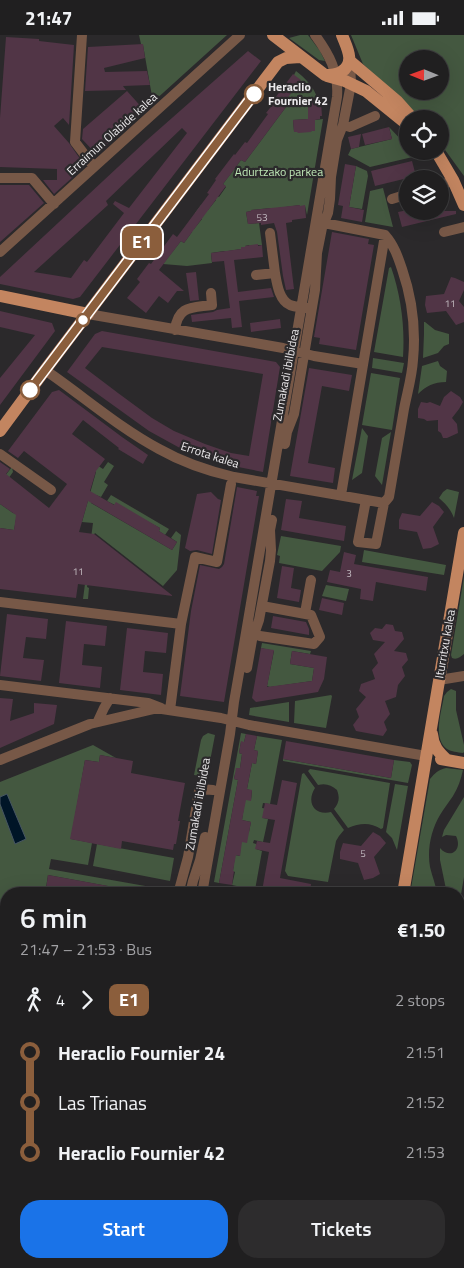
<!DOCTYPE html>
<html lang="en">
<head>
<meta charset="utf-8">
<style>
  :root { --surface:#201f20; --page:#2d2c2d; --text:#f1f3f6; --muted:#a2a2a5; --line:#3d3d3e; --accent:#1a73e8 }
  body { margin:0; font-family:"Titillium Web",sans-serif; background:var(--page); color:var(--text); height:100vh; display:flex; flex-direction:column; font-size:19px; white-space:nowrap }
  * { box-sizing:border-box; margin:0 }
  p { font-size:16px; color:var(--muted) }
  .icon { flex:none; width:28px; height:28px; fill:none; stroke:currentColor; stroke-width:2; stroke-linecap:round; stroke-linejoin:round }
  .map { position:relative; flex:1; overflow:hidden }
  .panel { position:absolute; left:0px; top:852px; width:465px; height:381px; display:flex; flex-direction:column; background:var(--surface); border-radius:20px 20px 0 0; box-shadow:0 5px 20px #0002,0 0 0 1px var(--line) }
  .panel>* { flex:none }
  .badge { padding:0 10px; border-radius:8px; font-size:18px; line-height:32px }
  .needle { width:32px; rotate:271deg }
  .tools { position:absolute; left:399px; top:15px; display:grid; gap:10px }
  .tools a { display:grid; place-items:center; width:50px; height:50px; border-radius:50%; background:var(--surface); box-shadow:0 5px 20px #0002,0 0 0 1px var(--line); font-size:25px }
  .map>.badge { position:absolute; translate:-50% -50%; box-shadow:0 0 0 2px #fff }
  .legs { display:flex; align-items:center; gap:8px; height:55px; padding:0 20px; font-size:16px }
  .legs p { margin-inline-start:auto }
  .head { display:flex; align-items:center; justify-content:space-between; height:85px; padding:0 20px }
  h1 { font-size:28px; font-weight:600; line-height:38px }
  .button { display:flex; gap:10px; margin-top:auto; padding:10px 20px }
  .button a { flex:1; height:58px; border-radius:20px; background:var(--accent); color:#fff; font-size:20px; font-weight:600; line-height:58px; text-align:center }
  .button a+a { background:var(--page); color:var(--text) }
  ul { padding:0 20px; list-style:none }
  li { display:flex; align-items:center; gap:18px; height:50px; font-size:19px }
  li i { display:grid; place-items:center; width:8px; height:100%; margin:0 6px; background:currentColor }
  li i::after { content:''; width:12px; height:12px; margin:-6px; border:4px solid; border-radius:50%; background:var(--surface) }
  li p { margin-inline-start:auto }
  li:first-child i { background:linear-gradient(#0000 50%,currentColor 0) }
  li:last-child i { background:linear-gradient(currentColor 50%,#0000 0) }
  .status { display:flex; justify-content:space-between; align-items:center; height:35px; padding:0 25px; background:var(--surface); direction:ltr }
  .status svg { height:14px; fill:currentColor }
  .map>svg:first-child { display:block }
</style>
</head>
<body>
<div class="status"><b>21:47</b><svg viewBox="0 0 49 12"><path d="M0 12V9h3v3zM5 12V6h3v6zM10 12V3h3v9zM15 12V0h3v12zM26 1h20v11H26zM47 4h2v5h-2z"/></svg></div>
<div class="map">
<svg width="464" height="1233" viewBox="0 0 464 1233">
  <rect width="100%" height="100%" fill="#2b292b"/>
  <!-- green -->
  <path fill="#445840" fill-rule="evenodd" d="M139,0h88l-74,67 -10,-57 -2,-1z
    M300,0h8l12,16 5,10 -6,-1 -30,-22z
    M351,0h113v141l-24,-33v-24h-20l-57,-55zM408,24h32v32h-32z
    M296,36c8,6 19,17 21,27l-9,1 1,20 -16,1 1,11h12v1h5l4,-12 8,-1 -16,96 -2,-9h-5v-1l-29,4v-1l-20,2v1l-5,1 2,12 11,-1 3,22h-9l-3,1 -1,-1 -4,1v1h-4v2l-13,2v1l-4,-1 -13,2 1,10 -25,3 -24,-2 18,-23 3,2 8,-11 -1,-1 2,-2h1l8,-10 -7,-6 6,-8 7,5 8,-10 -1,-1 2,-3 2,1 7,-10 -3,-3 18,-24 4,2 41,-55 -3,-3 11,-29z
    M389,92l18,19 1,5h5l4,5 -47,11 -22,-12 3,-6 41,-10z
    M356,131l11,5 1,5 -6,33 -13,-2z
    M383,153l10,39 -28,-5 5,-31z
    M391,232c10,29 14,59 12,90l-29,-5 15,-84z
    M424,287h1l10,8 14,4v10l-5,2 -6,7 -15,5 1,-24z
    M373,323l31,5 -2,10 -30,-5z
    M438,326l2,5 7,5 -1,11c-12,0 -20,4 -28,12l4,-28z
    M371,338l29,5 -8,52 -30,-5z
    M362,393l6,8 -6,37 -10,7z
    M391,397l-9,53 -7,-9 7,-38z
    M75,414l11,8v1l17,11 5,-7 6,4 -10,16 4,3 -7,12 -5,-2 -5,8 81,47 5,-8 -6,-4 5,-7 5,4 -4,35 -14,16 -68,-53 -2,3 1,1 -7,50 2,1 -1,11h-5l10,-76 -11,-1 14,-50 -3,-3 -11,28v3l2,1 -6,20 -4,-1v-2l-2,-1 5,-7 -6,-4 -3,5 3,3 -4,5 -3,-3 -1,3 2,2 -4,7 -26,-3 1,-7 -8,-2 2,-3 -15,-2 -15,-12v-17l12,-15 1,5 -10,14 43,33 4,-6 6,5 23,-30h1l5,-5 -7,-5 -4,5 -3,-2 4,-5 -6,-5 3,-3 -2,-2 -2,2 -2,-1 -1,1 -4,-3 2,-2 -2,-1 5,-7 5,4 -2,3 2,1 2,-3 9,7 2,-4 -12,-10z
    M447,454l12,3 -5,26c-3,-8 -8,-14 -15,-20l4,-6z
    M111,460l58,34 -4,6 -6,-4 1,-3 -53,-27z
    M0,469l13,9 4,1 -3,16 -14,-2z
    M281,501l60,10 -1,6 -18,19 -43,-8 1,-7 -3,-1z
    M364,515l82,15 -2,10 -82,-13z
    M464,542v77c-4,3 -7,6 -12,4l-1,-3z
    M326,550l23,4 -3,12 -24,-5z
    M262,608l49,8 -1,3 -18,-3 -2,13 24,4 -2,13 -42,6 -3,-1 7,-35 -13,-3z
    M451,654l5,2v19l8,35v7l-1,1c-6,-1 -11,-1 -16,-4 -15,-10 -5,-39 -3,-53l3,-4z
    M331,660l1,1 -6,32 -32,-5 1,-22z
    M289,667v20l-40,-7 1,-7z
    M208,698l7,2 -8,42 -13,-2 7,-35 2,-4z
    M241,698l5,1 -2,8h-3l-2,11 3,1 -2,14 -5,6 -1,5 4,1 -19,103 -5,-1z
    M257,701l25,4 -12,64 -7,-1 -1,5 7,1 -6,9 5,1 -5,23 -9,-2 -1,3 3,1v5l6,2 -7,39 -23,-5 3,-13 -2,-1 2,-16 5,1 1,-25 8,1 2,-10 -9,-2 3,-20h6l1,-9 -5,-2 5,-26 4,1 2,-13 -4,-1z
    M93,710l23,13 -16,-3 -1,7 -14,-2 -14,79 21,4 -4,22 -37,-6 -2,10 119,21 -1,4h-16l-103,-19 -3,19h-39v97l-6,-1v-208z
    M283,724l108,19 3,-18 16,2 2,3 -4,18 -125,-22z
    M446,733l17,2c-2,9 -5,18 -10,26 -4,6 -9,12 -13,19 -9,15 -13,35 -10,52 2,9 6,18 7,27h-27l20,-115c5,-6 8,-9 16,-11z
    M310,734l80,14 -7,45 -2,1c-11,-7 -21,-6 -33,-1l-14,-19c5,-6 6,-11 3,-19 -6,-5 -11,-7 -19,-5l-10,-14z
    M304,738l11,15c-9,14 -1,28 16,24l13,18 -5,6 -3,5 -8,41 -40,-6 -3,-5 17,-97z
    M395,749l13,2 -11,64 -5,-12 -6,-6z
    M464,762v80l-5,29v-12h-12l-7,-34v-12c10,12 23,2 16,-12l-10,-1 -4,2 2,-7z
    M97,809l77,14 -4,23 -77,-15z
    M6,1168v60h14l-1,5h-19v-16z"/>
  <!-- water -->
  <path fill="#001527" stroke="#465562" d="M7,759l19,45 -11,5 -15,-40v-7z"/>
  <!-- building -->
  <path fill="#513546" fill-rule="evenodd" d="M6,2l33,2v2l35,4 -5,80 -6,-7 -9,8 15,17 16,23 -31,28 -11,-14h14v-11l-57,-2v-49z
    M143,9l2,14 -41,10 1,4 42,-1 3,14 -27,1 3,4 -41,1 3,-44z
    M248,16l13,10 -181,236 -7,2 -73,-15v-7l147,-137zM182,93l5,5 -58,75 -14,-7 -2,3 11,9 -37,49 -3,-2 -13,18 -37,-6 74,-67 -2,-4z
    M293,39l8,6 -18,24 3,3 -41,55 -4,-2 -8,11 -10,13 3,2 -42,57 -3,-2 -22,29 25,21h-7l-9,12 -9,-7 -13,17 -19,-15 13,-16 -3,-3 12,-16 2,1 22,-30 4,3 32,-43 -2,-1 9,-13 -1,-1 19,-25 1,1 10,-13 2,1 21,-29 -2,-1 11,-14 -2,-1z
    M127,56l18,20 -49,43 -14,-15 1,-10z
    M320,63v4h1l1,14h-2v3l-5,1v11h-4v1l-13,1 -1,-1h-3l-1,-12 15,-1v-20z
    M389,92l3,12 -27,6 -3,-11z
    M361,99l-2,13 -8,2 -3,-12z
    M412,126l4,15 -41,10 -4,-15z
    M345,129l11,2 -7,41 15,3 -2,12 -21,-4 2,-12 -5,-1z
    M0,150h29l15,18 -44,39z
    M300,170v1l5,-1 1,13 -14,2v2l-6,1 8,66 -8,1 -3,-14 -6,-44 -3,-9 -13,2v-2l-13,1 -2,-12 5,-1v-1z
    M408,175v1h48v3l-54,13 -4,-15z
    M332,197l37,7 -1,5 6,1 -18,105 -37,-6 1,-6 -6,-1z
    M258,209v2l4,-1 1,12 -29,3 4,32 33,-4 3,9 -35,4 3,26 -10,1 -1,-10 -39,4 -1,-7 22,-3 4,-2 13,-2 -6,-47 -12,1 -1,-9 30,-4v-2h4v-1z
    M196,237l3,28 -9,1 -4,-28z
    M451,242l4,1 9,4v8l-5,11 5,6v15l-8,3 -10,-14 -19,2 -2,-8 1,-9 18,-2z
    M0,276l52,12 3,8 -55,74v-27l35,-43 -35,-8z
    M280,284l1,9 -30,4 -1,-9z
    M102,296l174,31 4,5 -17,105 -40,-8 -34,-11 -40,-22 -82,-59 28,-38zM102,312l161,27 -14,82 -18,-3 -26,-9 -31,-13 -22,-13 -34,-25 -33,-25z
    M309,333l43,7 -3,16 -27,-5 -14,77 27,5 -2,15 -43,-7z
    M59,355l63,47 26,18 -5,9 -25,-15 1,-1 -36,-28 -11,14 33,25 -9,12 -6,20 24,14 2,-3 44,26 -1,3 18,11 -5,8 -84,-49 -9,31 15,2 79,62 -95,-12 -2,14 -76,-9v-61l14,2 2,-15 -16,-11v-42l10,7 -4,5 43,34 18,-24 -43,-33 -6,7 -10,-7 44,-59z
    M451,356l9,6 3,5 -4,7 -7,9 5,6 1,9 -11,5h-4l-2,-5 -3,-2v-11l-11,1 -3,-2 -6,-1v-9l3,-7 6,1 3,-1 10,4 4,-9z
    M237,452l20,4 -1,5h3l-35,206 -44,-6 11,-85 9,-46 19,4 3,-2 2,-3z
    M211,457l7,7 3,1 -9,54 -15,-4 -7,1 -5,-3 12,-54z
    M286,464l16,2 -3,17 47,8 -2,15 -63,-11z
    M432,467l7,4 5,6 -11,15 6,17 -8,4 -8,1 -6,-17 -18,-3v-9l3,-7 18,3z
    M344,517l12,3 -2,9 74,13 -2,14 -50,-9 -3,19 -13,-2 1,-10 -34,-7 3,-12 10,2z
    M282,531l12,2 -3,20 10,2 -2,12 -22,-4z
    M322,563l22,5 -2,12 -23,-5z
    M7,579l41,5 -2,20 -20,-2 -3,21 21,2 -3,21 -41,-5z
    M273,581l33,6 3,7v6l-38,-7z
    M66,586l41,5 -2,20 -21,-2 -2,21 20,2 -2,21 -41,-5z
    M386,589l7,1 2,6 7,1 2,7 -10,12 12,2 2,7 -6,7 3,9 -7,9 -2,12 -11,4 5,13 -6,8 3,8 -4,6 -27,-5 -3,-6 6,-8 -3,-8 10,-12 -7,-6 2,-7 14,-5 -3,-9 6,-7 -4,-9 11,-12 -12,-2 -3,-7 5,-5 7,1z
    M127,593l41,5 -2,20 -21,-2 -2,21 20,2 -2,21 -41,-5z
    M261,613l13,2 -7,37 45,-6 2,-13 -24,-4 2,-13 35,6 -3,22 -6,13 -62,10 -4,-4z
    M0,663l13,1 -3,22 24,-8v-10l23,2 -3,19 -54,24z
    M246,699l11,2 -3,14 4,1 -2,13 -4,-1 -5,26 5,1 -1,11 -5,-1 -4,20 9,2 -4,21 -5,-1 -2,14 -4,-1 -3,16h1l-2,14 -13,-2 19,-103 -4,-1 1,-5 1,-6h4l2,-14 -3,-1 2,-12 3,1z
    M286,706l108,19 -3,18 -108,-19z
    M100,720l33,6 -2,12 54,10 -7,38h2l-4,23h-2l-1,6 -51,-9 -1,8 -51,-10 15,-79 14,2z
    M282,745l15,3 -17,95 31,6 -1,10h-31l-17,-3 7,-39 -14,-3 2,-8 13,2 5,-23 -13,-2 3,-15 12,2z
    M373,797l7,4 6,7 -12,14 6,17 -7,4 -9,2 -6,-17 -18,-4v-7l3,-9 18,3z
    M48,840l82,15v4h-81l1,-5h-4z"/>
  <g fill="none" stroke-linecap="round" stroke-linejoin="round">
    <!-- minor -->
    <path stroke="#775847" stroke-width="10" d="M82,0l-7,107 19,25
      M343,90l7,2 25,-11
      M0,143h32l22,26
      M440,151l13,-6
      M392,164l16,-5
      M444,197l20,-5
      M270,198l5,40
      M0,217l240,-217
      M256,240l19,-2c2,11 4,27 15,32 5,2 11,2 16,3
      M88,279l195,34 31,8 49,8
      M175,295c3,-25 17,-22 37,-25l-1,-12
      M45,335c38,26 73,57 114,79 23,13 49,22 75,28l150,26 5,-6c5,-29 10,-58 15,-88 3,-16 8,-32 9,-49 3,-31 -1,-62 -11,-91 -4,-12 -8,-24 -17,-34l-61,-12
      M285,409l2,-12 7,-18 21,-124 2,-37 5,-25 6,-15 2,-14 1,-22 6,-37 6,-15 8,-41 -1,-23
      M0,419l51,36
      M341,460l44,-260
      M366,465l-8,42 18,2 8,-41
      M0,567l181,22 -11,86
      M305,578l6,-33
      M181,589l14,-67 22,5 14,-78
      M255,598l5,3 54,8 6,-7 -9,-22 -49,-9
      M247,633l5,-28 7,-20 11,-59 1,-11 -1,-20 2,-10
      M439,645l25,-4
      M0,650l148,18 13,5
      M98,686l6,-13 6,-10
      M0,725l90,-36 64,-15h8l59,9 28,7 177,31
      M178,859l10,-37 11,-66 1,-2 13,1
      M190,859l3,-13 7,-21 5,-23
      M202,859l28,-160 4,-32 7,-40 96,-565c2,-25 -8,-43 -22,-62
      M459,1156l5,3
      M190,1228l12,1
      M65,1233l2,-5
      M133,1233l1,-5
      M142,1233l1,-5"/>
    <!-- major -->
    <path stroke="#c38560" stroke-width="12" d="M273,0l52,40c6,0 10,0 16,-3 15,-9 6,-24 1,-37
      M350,26l47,40 16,18
      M327,41l18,5 21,10 42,34
      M436,116l17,29 11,25
      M0,261l88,18
      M0,396l45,-61 233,-308 8,-4 14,-1
      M432,699c1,12 6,18 15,26
      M441,724l23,4
      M403,859l61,-361
      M459,900l5,-27
      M459,957l5,-4
      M0,1001l6,1
      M337,1233v-5
      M388,1233l1,-5"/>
  </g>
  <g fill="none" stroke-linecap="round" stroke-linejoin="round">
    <defs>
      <path id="line-1" d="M30,355l224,-296"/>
    </defs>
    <!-- line-1 casing -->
    <use href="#line-1" stroke="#fff" stroke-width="11"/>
    <!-- line-1 -->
    <use href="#line-1" stroke="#8b5e3c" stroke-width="8"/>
  </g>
  <!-- markers -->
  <g fill="#fff" stroke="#8b5e3c" stroke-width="2.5">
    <circle cx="254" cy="59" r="9"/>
    <circle cx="83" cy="285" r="6"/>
    <circle cx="30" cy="355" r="9"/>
  </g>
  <g text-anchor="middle" stroke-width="4.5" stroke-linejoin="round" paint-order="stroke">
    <!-- number labels -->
    <g font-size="10" fill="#c4bcc2">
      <text x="262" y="186">53</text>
      <text x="450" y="272">11</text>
      <text x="78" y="540">11</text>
      <text x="349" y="542">3</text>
      <text x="363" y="822">5</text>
    </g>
    <!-- stop labels -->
    <g font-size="12" font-weight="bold" fill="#ebe9eb" stroke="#2b292b" text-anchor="start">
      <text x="268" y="56">Heraclio<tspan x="268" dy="14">Fournier 42</tspan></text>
    </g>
    <!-- street labels -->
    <g font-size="12" fill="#ebe9eb" stroke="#2b292b">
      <text transform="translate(112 99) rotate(-42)" y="4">Erraimun Olabide kalea</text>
      <text transform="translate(286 340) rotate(-79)" y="4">Zumakadi ibilbidea</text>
      <text transform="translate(210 420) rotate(18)" y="4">Errota kalea</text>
      <text transform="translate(445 609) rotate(-80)" y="4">Iturritxu kalea</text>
      <text transform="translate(198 769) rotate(-80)" y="4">Zumakadi ibilbidea</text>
    </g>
    <!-- park labels -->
    <g font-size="12" fill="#bee7b6" stroke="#2b292b">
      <text x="279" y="141">Adurtzako parkea</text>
    </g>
  </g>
</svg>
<div class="tools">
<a><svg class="needle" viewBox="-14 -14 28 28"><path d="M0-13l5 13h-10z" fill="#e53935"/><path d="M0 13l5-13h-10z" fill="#a2a2a5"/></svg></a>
<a><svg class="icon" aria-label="locate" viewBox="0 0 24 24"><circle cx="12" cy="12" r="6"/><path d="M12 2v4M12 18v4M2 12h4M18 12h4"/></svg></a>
<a><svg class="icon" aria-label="layers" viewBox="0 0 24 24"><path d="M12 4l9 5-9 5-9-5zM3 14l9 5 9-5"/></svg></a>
</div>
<b class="badge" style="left:142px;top:207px;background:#8b5e3c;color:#fff">E1</b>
<section class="panel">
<div class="head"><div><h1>6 min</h1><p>21:47 – 21:53 · Bus</p></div><b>€1.50</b></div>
<div class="legs"><svg class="icon" aria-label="walk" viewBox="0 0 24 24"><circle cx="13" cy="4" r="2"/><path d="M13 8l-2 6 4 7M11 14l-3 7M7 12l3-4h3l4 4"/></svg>4<svg class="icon" aria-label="forward" viewBox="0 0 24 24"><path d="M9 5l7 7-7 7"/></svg><b class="badge" style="background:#8b5e3c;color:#fff">E1</b><p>2 stops</p></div>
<ul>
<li><i style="color:#8b5e3c"></i><b>Heraclio Fournier 24</b><p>21:51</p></li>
<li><i style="color:#8b5e3c"></i><span>Las Trianas</span><p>21:52</p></li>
<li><i style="color:#8b5e3c"></i><b>Heraclio Fournier 42</b><p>21:53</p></li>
</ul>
<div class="button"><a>Start</a><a>Tickets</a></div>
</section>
</div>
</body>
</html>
